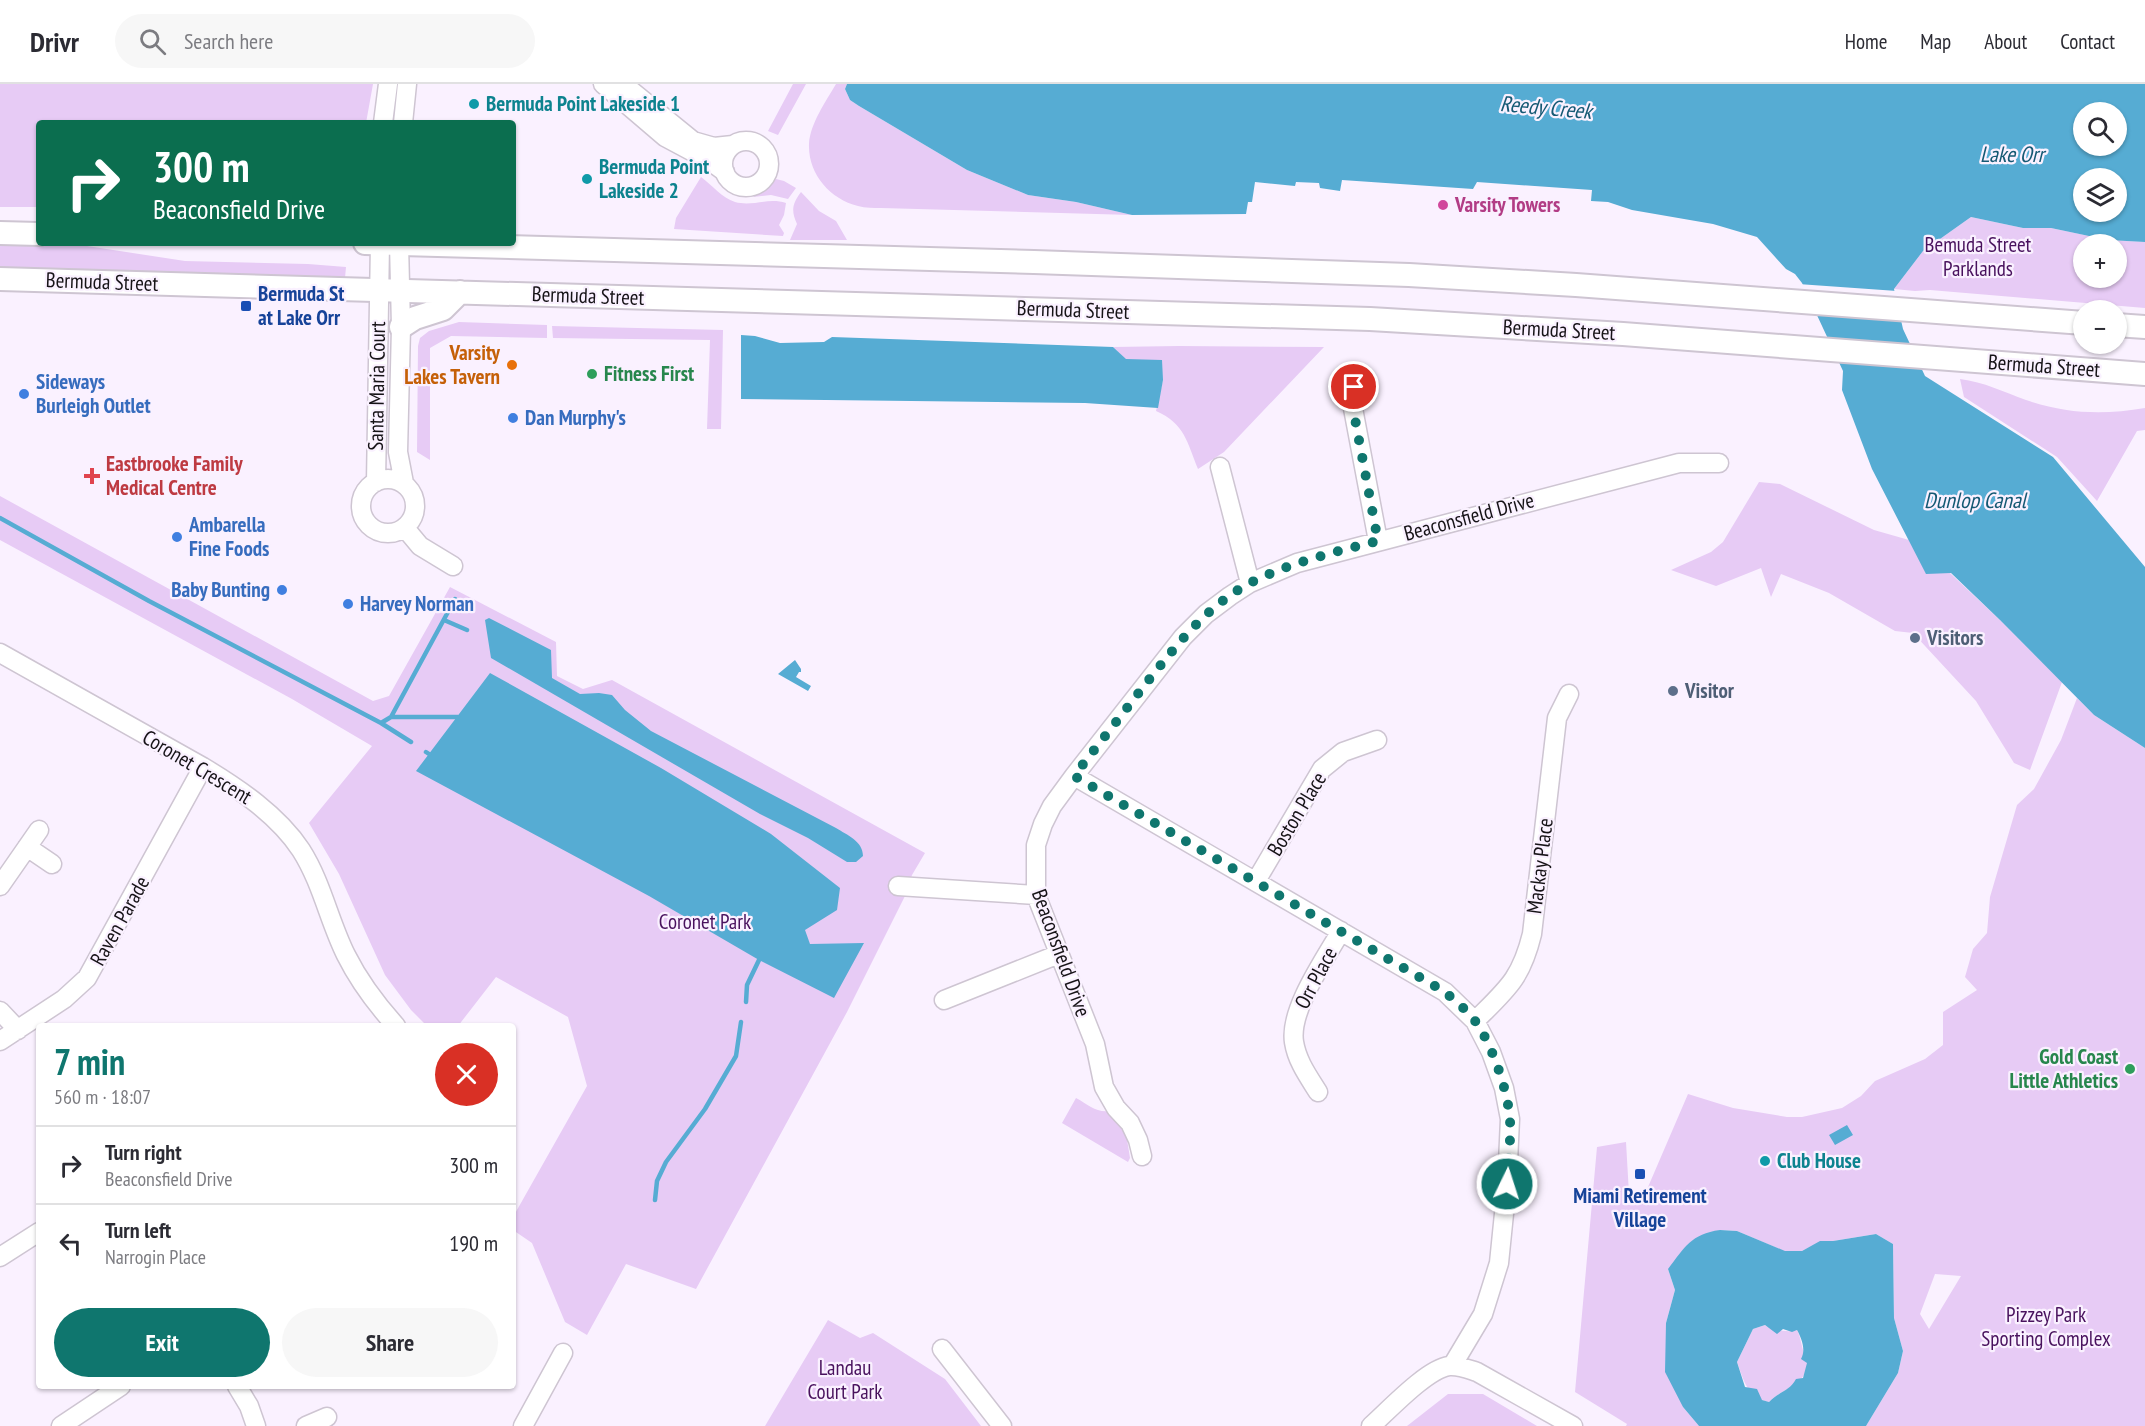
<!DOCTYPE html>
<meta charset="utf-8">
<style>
body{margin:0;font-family:"PT Sans Narrow",sans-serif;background:#f7f7f7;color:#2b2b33;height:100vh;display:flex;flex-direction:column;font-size:22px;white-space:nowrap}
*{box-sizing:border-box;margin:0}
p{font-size:20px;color:#7c7c81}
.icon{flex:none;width:33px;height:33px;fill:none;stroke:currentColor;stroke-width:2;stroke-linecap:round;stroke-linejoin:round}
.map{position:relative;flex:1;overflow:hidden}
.side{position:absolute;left:36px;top:939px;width:480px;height:366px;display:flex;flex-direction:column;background:#fff;border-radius:6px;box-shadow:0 2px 4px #0004}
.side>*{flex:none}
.guide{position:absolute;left:36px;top:36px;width:480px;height:126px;border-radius:6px;box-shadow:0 2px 4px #0004;background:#0b6e4f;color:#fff;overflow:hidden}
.buttons{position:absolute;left:2073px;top:18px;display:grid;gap:12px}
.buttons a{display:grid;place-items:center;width:54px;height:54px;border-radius:50%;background:#fff;box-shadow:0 2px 4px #0004;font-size:30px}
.pin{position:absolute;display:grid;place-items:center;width:51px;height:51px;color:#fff;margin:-26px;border:3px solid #fff;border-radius:50%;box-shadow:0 2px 6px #0007}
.me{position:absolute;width:66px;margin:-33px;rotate:4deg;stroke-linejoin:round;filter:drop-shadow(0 0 4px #0008)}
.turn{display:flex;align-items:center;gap:21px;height:126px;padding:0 18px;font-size:27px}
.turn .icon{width:78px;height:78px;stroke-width:2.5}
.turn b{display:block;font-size:42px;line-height:51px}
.round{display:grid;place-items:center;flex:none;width:63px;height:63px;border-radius:32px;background:#f7f7f7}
.head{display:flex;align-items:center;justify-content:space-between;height:102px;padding:0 18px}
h1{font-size:36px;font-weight:700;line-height:45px;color:#0f766e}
.cta{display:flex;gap:12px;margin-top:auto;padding:12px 18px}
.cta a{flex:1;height:69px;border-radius:36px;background:#0f766e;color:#fff;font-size:24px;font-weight:700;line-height:69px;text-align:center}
.cta a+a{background:#f7f7f7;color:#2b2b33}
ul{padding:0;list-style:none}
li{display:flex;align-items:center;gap:18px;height:78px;padding:0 18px;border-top:2px solid #e1e1e2}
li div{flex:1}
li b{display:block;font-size:22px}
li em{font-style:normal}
header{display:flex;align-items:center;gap:36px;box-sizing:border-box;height:84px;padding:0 30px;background:#fff;border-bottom:2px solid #e1e1e2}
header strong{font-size:28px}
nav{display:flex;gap:33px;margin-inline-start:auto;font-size:21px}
.search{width:420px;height:54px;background:#f7f7f7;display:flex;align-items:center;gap:15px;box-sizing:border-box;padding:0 21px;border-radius:33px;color:#7c7c81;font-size:22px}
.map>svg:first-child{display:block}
.green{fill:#e7cbf5;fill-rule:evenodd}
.water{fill:#56acd3;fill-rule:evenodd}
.pier{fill:#faf1ff}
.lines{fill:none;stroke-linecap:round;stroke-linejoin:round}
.stream{stroke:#56acd3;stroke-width:4.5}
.minor-casing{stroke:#cec5d2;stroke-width:21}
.major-casing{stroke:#cec5d2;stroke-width:26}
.minor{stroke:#fff;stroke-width:18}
.major{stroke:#fff;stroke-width:22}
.route{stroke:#0f766e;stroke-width:10;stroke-dasharray:0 18}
.culture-dot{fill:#0f9aa8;stroke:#faf1ff;stroke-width:2}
.hotel-dot{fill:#d1479c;stroke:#faf1ff;stroke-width:2}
.transit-dot{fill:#1a4fb4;stroke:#faf1ff;stroke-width:2}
.food-dot{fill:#e8710a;stroke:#faf1ff;stroke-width:2}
.leisure-dot{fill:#2e9e5b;stroke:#faf1ff;stroke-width:2}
.shop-dot{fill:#3f7fe0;stroke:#faf1ff;stroke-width:2}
.health-dot{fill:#e0444e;stroke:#faf1ff;stroke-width:2}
.service-dot{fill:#5c6f8a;stroke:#faf1ff;stroke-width:2}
.labels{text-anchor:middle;stroke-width:4.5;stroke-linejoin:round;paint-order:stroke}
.culture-label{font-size:21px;font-weight:bold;fill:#0d838f;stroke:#faf1ff;text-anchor:start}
.hotel-label{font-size:21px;font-weight:bold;fill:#b23c85;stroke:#faf1ff;text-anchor:start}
.park-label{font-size:21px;fill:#49125e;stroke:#faf1ff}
.street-label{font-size:21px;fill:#161317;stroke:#faf1ff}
.transit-label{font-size:21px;font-weight:bold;fill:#164399;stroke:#faf1ff;text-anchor:start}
.food-label{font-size:21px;font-weight:bold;fill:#c56008;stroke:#faf1ff;text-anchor:end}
.leisure-label{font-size:21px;font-weight:bold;fill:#27864d;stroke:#faf1ff;text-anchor:start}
.shop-label{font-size:21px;font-weight:bold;fill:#366cbe;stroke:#faf1ff;text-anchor:start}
.health-label{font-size:21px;font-weight:bold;fill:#be3a42;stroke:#faf1ff;text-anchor:start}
.service-label{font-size:21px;font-weight:bold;fill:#4e5e75;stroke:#faf1ff;text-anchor:start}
.water-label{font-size:22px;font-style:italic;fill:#155974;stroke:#faf1ff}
</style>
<header>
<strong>Drivr</strong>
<div class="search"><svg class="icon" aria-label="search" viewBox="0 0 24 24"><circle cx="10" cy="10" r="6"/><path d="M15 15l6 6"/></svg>Search here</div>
<nav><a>Home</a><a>Map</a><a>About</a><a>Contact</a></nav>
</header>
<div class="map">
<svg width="2145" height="1342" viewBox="0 0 2145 1342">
<rect width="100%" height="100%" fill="#faf1ff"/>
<path class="green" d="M0,0h373l-7,39h-327v84h-39z
M793,0h13l-28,51 -10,-4z
M836,0h11l-2,5 5,11 9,6 108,64 61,25 48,7 56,13 -251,-7c-7,0 -16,0 -23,-2 -28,-7 -50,-32 -49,-62 1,-20 17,-43 27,-60z
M701,93c11,8 21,21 34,25 18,5 33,-5 51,1l-2,12 -5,10 5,8 -1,3 -109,-7 2,-11z
M776,95l8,2 12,7 -8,11 -17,-4 -18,2z
M801,108l18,19 17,10 11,19h-57l7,-16c-6,-13 -5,-20 4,-32z
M1971,133l52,11h28l57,12 37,2v66l-215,-18 -15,1 -21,-2 29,-38zM2084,160h32v34h-32z
M0,159l87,3 98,15 123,3 38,3 -1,11 -345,-10z
M459,238l88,3v13l-96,-2 -21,12v112l-13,-8 1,-106 2,-8 9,-7z
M552,242l171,4 -2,99h-14l3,-89 -157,-2z
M1179,262l145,1 -100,105 -26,17c-11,-27 -13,-45 -42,-58l7,-31 -38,-21 -12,-12z
M1960,295c24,3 44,13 66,21 40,14 78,15 119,8v22l-8,1 -40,70 -40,-44 -93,-60z
M1759,398l21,2 94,46 35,10 17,33h24l50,47 62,62 -32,88 -16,-7 -38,-62 -63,-68 -18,-2 -66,-38 -48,-19 -10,23 -10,-29 -45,18 -45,-16 40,-18 12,-10z
M0,412l373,205 16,-5 61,-109 106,55 1,34 26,13 29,-9 313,173 -13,22 -7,21 -58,116 -151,277 -70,-25 -39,71 -22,-13 -33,-79 -19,-13v-13l74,-131 -19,-69 -72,-40 -38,49h-31l-16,-16 -26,-35 -46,-101 -30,-51 63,-77 -80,-47 -292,-159z
M2077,614l17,17 51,33v678h-279l32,-53 5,-22 -9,-33 -1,-74 -17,-10 -43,7 -13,1 -18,9h-18l-47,-20 -17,-1 -52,39 7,21 -9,33 17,84 16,19h-73l1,-2 -52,-32 22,-245 29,-5 3,52h16l43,-100 45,14 54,9h15l40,-9 19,-12 14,-15 50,-22 18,-14v-33l34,-22 -12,-13 8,-28 14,-16 3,-36 27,-92 17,-16 27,-49zM1935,1190l26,2 -32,53 -9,-15z
M1076,1014c13,7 20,15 34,13l16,22 4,25 -2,4 -66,-39z
M828,1236l32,18 13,-5 72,46 36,47h-216z
M1765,1241c5,5 25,8 32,5 4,8 4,14 7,23 0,3 2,6 3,9 2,22 -26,27 -38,40 -22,-5 -25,-21 -32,-40l16,-33z
M1448,1310h35l54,32h-130z"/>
<path class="water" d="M847,0h1298v158l-37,-2 -57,-12h-28l-52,-11 -48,34 -29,38 9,40 22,47 128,81 92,110v181l-51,-33 -94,-95 -49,-47 -25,1 -54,-105 -30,-79 1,-19 -41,-88 -7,-9 -9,-5 -29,-32 -44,-13 -81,-14 -24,-8 -17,-1 1,-11 -115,-8 -4,7 -131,-9 -2,11 -20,-3 -1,-5 -23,-1 -1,4 -40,-4 -3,20h-4l-2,12 -114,1 -56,-13 -48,-7 -61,-25 -108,-64 -9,-6 -5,-11zM2084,28h32v34h-32zM2084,94h32v34h-32z
M741,251l14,1 25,7 44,-1 8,-5 281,10 13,12 36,1 1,20 -5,28 -73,-5 -344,-4z
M489,534l62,32 1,28 28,16 19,-1 13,2 13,15 26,21 185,97c11,7 27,13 27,28l-7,6h-9l-39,-24 -48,-24 -269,-156 -6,-38z
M795,576l6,9v3h-2l-3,5 15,9 -3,5 -30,-17z
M490,589l171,95 110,66 69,54 -3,22 -32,20 5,14 54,-1 -30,55 -75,-38 -110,-64 -233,-125z
M1847,1041l6,10 -18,10 -6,-10z
M1720,1146l17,1 48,20h17l18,-10h13l43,-7 17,10 1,74 9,33 -5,22 -32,53h-167l-16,-19 -18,-35 1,-49 9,-33 -7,-21c17,-22 23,-35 52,-39zM1765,1241l12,9 6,-5 9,3 5,-2c5,9 9,20 4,29l6,4 -4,15 -7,1c-6,12 -18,13 -27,23l-7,-2 -5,-11 -12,-2 -8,-25 16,-33z"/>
<path class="pier" d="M1798,200l99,7 7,27 -93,-7z"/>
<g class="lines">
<path class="stream" d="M0,434l149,83 232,122 10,-6 64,-118
M444,536l23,10
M391,633h67
M381,639l30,19
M426,668l3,2
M746,918l1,-17 12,-25
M655,1116l2,-19 9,-19 39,-53 31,-53 5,-34"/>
<g class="minor-casing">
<path id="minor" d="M603,0l62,53 45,24 15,11
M623,0l70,57 21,6 19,-2
M383,39l5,-39
M403,39l4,-39
M723 80a23 23 0 1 1 46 0a23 23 0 1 1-46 0Z
M399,159l2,84 -3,125 6,31
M1355,296l-3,23 26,138
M1220,383l30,116
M361 422a27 27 0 1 1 54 0a27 27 0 1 1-54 0Z
M376,398l4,-239
M405,444l15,18 33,20
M0,569l203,114c35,21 75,48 98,83 21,33 28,71 45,105 13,26 31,50 50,71
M1074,692l371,216 30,29 16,31 13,36 6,31 -3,65 -8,79 -16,51 -31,52
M27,763l25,17
M1256,797l66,-112 21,-17 34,-12
M0,802l39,-56
M898,802l138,9
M944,916l115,-46
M0,927l18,19
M1475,937c32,-32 46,-42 57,-87l25,-216 12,-24
M0,957l64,-42 23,-21 116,-211
M1318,1008c-10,-16 -21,-31 -24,-50 -5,-32 31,-83 47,-111
M1142,1072l-4,-16 -8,-17 -14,-15 -12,-21 -9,-43 -59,-149v-50l7,-21 9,-18 22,-30 109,-139 23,-23 24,-18 20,-13 47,-20 382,-100h40
M0,1173l39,-25
M942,1265l60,77
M237,1302l12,20 7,20
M61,1342l60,-40
M306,1342l21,-9
M523,1342l40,-73
M1371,1342c18,-16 56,-57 78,-60 10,-1 19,3 28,6l96,54"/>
</g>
<g class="major-casing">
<path id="major" d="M0,149l39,1
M365,159l669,19 375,13 167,10 508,38
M0,195l1370,40 253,15 522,40
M2116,241l29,2
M401,243l14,-9 28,-9 17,-17"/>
</g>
<use href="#minor" class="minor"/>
<use href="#major" class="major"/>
</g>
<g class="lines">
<path class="route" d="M1354,303l-2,16 26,138c-43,11 -86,21 -126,41 -46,24 -76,64 -108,104 -23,30 -47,60 -70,90l371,216c10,9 22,18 30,29 17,23 33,70 35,99 1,21 -2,43 -3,64"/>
</g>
<g class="culture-dot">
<circle cx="474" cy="20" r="6"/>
<circle cx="587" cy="95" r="6"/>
<circle cx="1765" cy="1077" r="6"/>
</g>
<circle class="hotel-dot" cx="1443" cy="121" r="6"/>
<g class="transit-dot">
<rect x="240" y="216" width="12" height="12" rx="3"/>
<rect x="1634" y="1084" width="12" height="12" rx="3"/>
</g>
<circle class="food-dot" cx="512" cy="281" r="6"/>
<g class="leisure-dot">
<circle cx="592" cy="290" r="6"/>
<circle cx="2130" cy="985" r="6"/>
</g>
<g class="shop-dot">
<circle cx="24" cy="310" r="6"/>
<circle cx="513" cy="334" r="6"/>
<circle cx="177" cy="453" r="6"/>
<circle cx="282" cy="506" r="6"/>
<circle cx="348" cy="520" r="6"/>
</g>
<path class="health-dot" d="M89 383h6v6h6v6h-6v6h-6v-6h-6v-6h6z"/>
<g class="service-dot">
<circle cx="1915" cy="554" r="6"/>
<circle cx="1673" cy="607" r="6"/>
</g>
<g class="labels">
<g class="culture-label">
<text x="486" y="27">Bermuda Point Lakeside 1</text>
<text x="599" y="90">Bermuda Point<tspan x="599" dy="24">Lakeside 2</tspan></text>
<text x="1777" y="1084">Club House</text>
</g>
<g class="hotel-label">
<text x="1455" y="128">Varsity Towers</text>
</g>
<g class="park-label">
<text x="1978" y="168">Bemuda Street<tspan x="1978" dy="24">Parklands</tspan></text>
<text x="705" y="845">Coronet Park</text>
<text x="2046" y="1238">Pizzey Park<tspan x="2046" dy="24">Sporting Complex</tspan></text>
<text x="845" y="1291">Landau<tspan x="845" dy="24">Court Park</tspan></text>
</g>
<g class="street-label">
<text transform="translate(102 198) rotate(2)" y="7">Bermuda Street</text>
<text transform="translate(588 212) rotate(2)" y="7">Bermuda Street</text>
<text transform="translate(1073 226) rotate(2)" y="7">Bermuda Street</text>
<text transform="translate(1559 246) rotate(3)" y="7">Bermuda Street</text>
<text transform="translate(2044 282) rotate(4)" y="7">Bermuda Street</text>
<text transform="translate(377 302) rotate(-89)" y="7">Santa Maria Court</text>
<text transform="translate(1469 433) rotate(-15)" y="7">Beaconsfield Drive</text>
<text transform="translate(197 683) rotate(31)" y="7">Coronet Crescent</text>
<text transform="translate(1297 730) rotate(-59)" y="7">Boston Place</text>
<text transform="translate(1540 782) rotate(-83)" y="7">Mackay Place</text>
<text transform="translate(120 837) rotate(-61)" y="7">Raven Parade</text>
<text transform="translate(1061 869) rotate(70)" y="7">Beaconsfield Drive</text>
<text transform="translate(1316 894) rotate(-62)" y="7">Orr Place</text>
</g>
<g class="transit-label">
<text x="258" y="217">Bermuda St<tspan x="258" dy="24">at Lake Orr</tspan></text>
<text x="1640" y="1119" text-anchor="middle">Miami Retirement<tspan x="1640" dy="24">Village</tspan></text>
</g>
<g class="food-label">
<text x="500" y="276">Varsity<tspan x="500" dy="24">Lakes Tavern</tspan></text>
</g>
<g class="leisure-label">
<text x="604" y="297">Fitness First</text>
<text x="2118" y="980" text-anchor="end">Gold Coast<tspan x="2118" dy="24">Little Athletics</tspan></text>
</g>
<g class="shop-label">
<text x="36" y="305">Sideways<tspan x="36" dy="24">Burleigh Outlet</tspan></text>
<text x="525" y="341">Dan Murphy's</text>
<text x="189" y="448">Ambarella<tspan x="189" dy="24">Fine Foods</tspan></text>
<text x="270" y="513" text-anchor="end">Baby Bunting</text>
<text x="360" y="527">Harvey Norman</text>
</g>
<g class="health-label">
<text x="106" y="387">Eastbrooke Family<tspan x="106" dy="24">Medical Centre</tspan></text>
</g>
<g class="service-label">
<text x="1927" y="561">Visitors</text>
<text x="1685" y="614">Visitor</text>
</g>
<g class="water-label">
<text transform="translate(1546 23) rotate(5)" y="8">Reedy Creek</text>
<text x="2012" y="78">Lake Orr</text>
<text x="1975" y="424">Dunlop Canal</text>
</g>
</g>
</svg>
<div class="buttons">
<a><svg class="icon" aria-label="search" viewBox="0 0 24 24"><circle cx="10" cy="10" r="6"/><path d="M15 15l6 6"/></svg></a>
<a><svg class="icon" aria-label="layers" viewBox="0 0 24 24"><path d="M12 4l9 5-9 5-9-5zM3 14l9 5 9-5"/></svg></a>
<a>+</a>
<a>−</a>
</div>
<div class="pin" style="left:1354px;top:303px;background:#d93025"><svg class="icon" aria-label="arrive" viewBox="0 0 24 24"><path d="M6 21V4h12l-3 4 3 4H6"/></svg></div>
<svg class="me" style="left:1507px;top:1100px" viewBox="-20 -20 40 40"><circle r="17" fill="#0f766e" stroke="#fff" stroke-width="3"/><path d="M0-11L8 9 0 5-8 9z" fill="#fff"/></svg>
<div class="guide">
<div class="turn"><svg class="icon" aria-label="right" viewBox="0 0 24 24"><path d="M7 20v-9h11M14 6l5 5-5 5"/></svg><div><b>300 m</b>Beaconsfield Drive</div></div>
</div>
<section class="side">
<div class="head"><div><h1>7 min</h1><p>560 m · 18:07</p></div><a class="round" style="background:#d93025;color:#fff"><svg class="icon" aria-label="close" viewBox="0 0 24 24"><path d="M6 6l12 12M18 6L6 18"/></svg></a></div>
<ul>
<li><svg class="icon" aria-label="right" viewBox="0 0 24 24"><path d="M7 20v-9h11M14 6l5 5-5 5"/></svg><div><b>Turn right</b><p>Beaconsfield Drive</p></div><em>300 m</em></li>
<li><svg class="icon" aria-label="left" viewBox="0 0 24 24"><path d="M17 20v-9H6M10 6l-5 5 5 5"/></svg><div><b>Turn left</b><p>Narrogin Place</p></div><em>190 m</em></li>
</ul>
<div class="cta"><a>Exit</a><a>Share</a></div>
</section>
</div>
